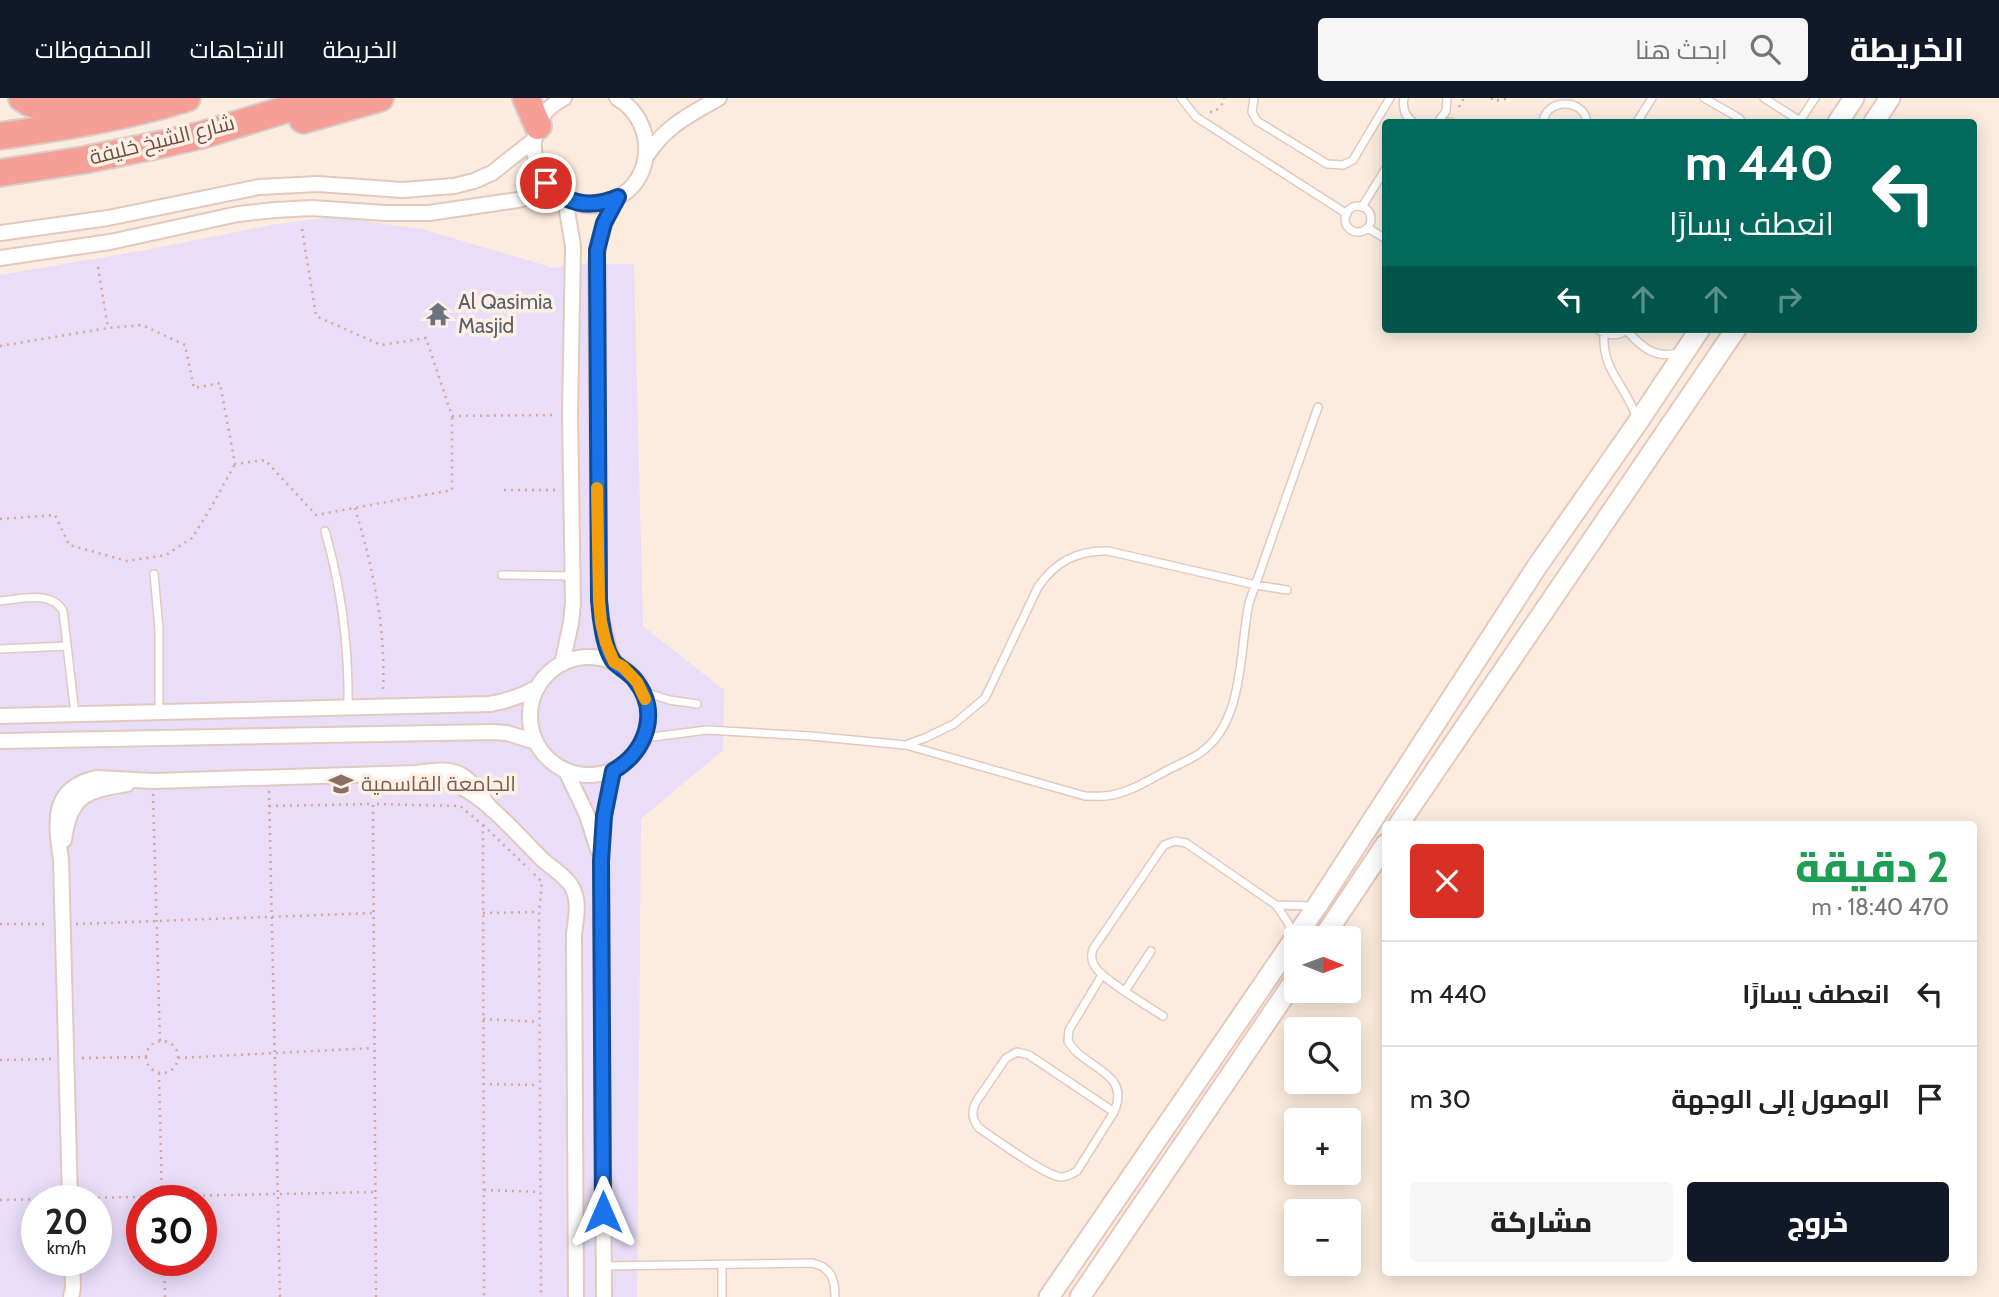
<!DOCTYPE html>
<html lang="ar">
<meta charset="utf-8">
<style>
body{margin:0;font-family:Cabin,Cairo,sans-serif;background:#f6f6f6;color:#222;direction:rtl;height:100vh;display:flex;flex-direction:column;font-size:26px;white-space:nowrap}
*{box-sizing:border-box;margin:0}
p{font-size:23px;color:#767676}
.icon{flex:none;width:38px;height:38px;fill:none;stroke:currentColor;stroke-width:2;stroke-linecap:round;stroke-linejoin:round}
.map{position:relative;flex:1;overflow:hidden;direction:ltr}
.side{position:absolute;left:1382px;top:723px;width:595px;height:455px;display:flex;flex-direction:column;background:#fff;border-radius:7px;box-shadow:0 4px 18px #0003;direction:rtl}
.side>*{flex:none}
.banner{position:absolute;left:1382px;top:21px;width:595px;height:214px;border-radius:7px;box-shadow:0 4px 18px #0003;direction:rtl;background:#00695c;color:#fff;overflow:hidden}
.needle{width:46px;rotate:91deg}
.controls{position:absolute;left:1284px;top:828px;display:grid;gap:14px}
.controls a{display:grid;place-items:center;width:77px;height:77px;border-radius:7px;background:#fff;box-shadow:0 4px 18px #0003;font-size:35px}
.speed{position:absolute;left:21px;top:1087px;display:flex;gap:14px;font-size:35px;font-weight:700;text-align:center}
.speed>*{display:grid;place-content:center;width:91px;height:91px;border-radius:50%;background:#fff;box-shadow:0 4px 18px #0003;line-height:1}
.speed small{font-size:18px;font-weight:400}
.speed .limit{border:10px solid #d22;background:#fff;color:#111}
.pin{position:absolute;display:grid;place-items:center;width:60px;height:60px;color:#fff;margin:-30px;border:4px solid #fff;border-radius:50%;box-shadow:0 2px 7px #0007}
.me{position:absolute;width:77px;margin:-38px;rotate:0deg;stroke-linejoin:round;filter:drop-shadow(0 0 5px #0008)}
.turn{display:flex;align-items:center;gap:24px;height:147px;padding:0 28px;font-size:32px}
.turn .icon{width:91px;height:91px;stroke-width:2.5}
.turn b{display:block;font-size:49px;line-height:60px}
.lanes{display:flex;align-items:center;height:66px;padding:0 28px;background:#0003;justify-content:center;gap:35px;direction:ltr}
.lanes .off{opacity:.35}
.round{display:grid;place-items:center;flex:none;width:74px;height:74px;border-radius:7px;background:#f6f6f6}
.summary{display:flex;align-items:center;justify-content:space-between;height:119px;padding:0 28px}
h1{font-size:42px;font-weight:800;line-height:52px;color:#1e9e55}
.action{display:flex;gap:14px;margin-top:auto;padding:14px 28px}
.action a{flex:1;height:80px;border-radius:7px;background:#111827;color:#fff;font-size:28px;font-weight:800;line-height:80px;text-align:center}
.action a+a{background:#f6f6f6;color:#222}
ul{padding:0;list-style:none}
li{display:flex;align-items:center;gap:21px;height:105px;padding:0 28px;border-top:2px solid #e0e0e0}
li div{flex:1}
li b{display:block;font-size:26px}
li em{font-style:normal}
header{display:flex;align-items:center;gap:42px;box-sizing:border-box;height:98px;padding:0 35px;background:#111827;color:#fff}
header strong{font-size:33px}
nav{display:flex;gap:38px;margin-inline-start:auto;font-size:24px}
.search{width:490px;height:63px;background:#f6f6f6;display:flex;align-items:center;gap:18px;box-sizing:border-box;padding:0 24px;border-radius:7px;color:#767676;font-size:26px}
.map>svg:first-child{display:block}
.education{fill:#e9ddf8;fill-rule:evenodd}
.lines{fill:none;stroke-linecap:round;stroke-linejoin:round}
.lane-casing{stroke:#e1c9bf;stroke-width:10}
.street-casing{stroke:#e1c9bf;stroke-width:18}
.secondary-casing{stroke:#e6c8bc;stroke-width:23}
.highway-casing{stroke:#d7cecc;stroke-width:30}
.path{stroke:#d5a89b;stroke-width:2.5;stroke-dasharray:2 5;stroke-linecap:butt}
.lane{stroke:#fff;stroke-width:7}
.street{stroke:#fff;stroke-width:14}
.secondary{stroke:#fff;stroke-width:19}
.highway{stroke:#f69f96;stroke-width:26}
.route-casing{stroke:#114b97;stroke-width:18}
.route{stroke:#1a73e8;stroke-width:12}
.slow{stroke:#f59e0b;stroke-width:12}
.labels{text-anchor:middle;stroke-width:7;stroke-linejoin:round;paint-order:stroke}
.street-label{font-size:21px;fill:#714f48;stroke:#fff0e5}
.worship-label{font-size:21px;fill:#5b616d;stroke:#fff0e5;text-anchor:start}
.education-label{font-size:21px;fill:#785e54;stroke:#fff0e5;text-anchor:start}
</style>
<header>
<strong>الخريطة</strong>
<div class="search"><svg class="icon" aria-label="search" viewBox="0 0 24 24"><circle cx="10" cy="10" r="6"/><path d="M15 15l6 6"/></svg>ابحث هنا</div>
<nav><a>الخريطة</a><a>الاتجاهات</a><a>المحفوظات</a></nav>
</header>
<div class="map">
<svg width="1999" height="1199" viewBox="0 0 1999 1199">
<rect width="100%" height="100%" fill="#fcecdf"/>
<path class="education" d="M333,119l89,12 132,39 19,-4h61l9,362 81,64 -1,60 -82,69 -4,478h-637v-1022l146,-25 130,-26zM37,1102h59v60h-59zM142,1102h59v60h-59z"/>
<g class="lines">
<g class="lane-casing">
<path id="lane" d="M1181,0l15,19 151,97
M1254,0l-2,14 5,9 70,43 16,1 10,-5 37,-62
M1404,0c-2,10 1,18 9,24
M1704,0l35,20 3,4
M1764,0l36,23
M1438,24l8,-11 1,-13
M1450,24h1
M1543,24c3,-24 41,-24 44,0
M1637,24l15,-24
M1799,24l16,-24
M1345 121a13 13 0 1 1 26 0a13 13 0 1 1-26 0Z
M1362,109l24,-39
M1368,130l18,11
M1597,231c10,7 21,8 31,0
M1626,232c16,17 28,29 52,23
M1604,235c-2,40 22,51 33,86
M325,433c17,59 24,116 23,177
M154,476l5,55v83
M502,477l71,1
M0,503c20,-2 52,-11 63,10l12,103
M0,551l67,-3
M642,593l27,9 28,4
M644,640l63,-8 104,6 94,9 20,-7 29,-14 31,-26 53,-111c17,-25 39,-37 70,-36l148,34 31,5
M906,647l179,51c9,0 19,1 27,-1 20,-4 37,-15 54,-24 11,-6 24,-11 34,-18 45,-31 39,-103 49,-150l69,-196
M1276,807l38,1
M1102,877l-33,55 -1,11c15,28 64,30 46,71
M1125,893l26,-40
M1163,918c-15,-10 -62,-37 -69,-51 -3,-5 -3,-10 -1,-16l71,-104 11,-4 11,2 90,62 11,16 7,15
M1017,954l12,3 85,57 -37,59c-5,3 -10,6 -16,6 -16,-1 -65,-38 -82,-49 -7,-9 -8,-16 -3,-26l30,-44z
M722,1167v32
M604,1168l208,-3c19,4 23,16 23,34"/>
</g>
<g class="street-casing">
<path id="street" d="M564,0c-70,36 -5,144 61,95 13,-10 21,-26 21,-42 1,-22 -10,-42 -29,-53
M647,57c19,-29 42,-40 72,-57
M0,135l108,-15 151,-31 59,-3 85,6 51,-4 20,-5 18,-8 43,-34
M0,160l110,-16 128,-28 37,-4 37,-2 73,5h44l89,-13 36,-9
M530 618a59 59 0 1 1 118 0a59 59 0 1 1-118 0Z
M614,564c-8,-20 -13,-39 -15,-62l-3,-335c2,-26 8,-46 22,-68
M562,566l9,-41 2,-20 -3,-189 3,-168 -8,-47
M0,618l490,-12c18,-3 32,-8 48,-17
M0,643l492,-9 15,1 29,9
M566,673l21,44 11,35
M434,679c43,7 80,55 110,84 9,8 22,15 28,26 8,15 4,31 2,47l2,363
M64,742c6,-45 22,-49 63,-56
M70,1102l-9,-341c-6,-37 -10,-71 35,-81l57,3 263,-8c46,-7 49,0 75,36
M71,1199l2,-9 -1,-28
M604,1199l-3,-436 3,-45 9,-45"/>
</g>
<g class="secondary-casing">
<path id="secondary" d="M1838,24l16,-24
M1874,24l16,-24
M1399,726l337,-495
M1323,840l63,-94
M1049,1199l268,-391 219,-338 102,-146 62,-93
M1080,1199l217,-320"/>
</g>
<g class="highway-casing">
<path id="highway" d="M22,0c26,20 51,3 80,1 14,-1 29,1 43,6
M526,0l12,28
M303,22l77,-22
M0,38c63,-9 126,-19 187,-38
M0,75l84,-13 79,-16 39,-9 121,-37"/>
</g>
<path class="path" d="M1491,0l4,3 14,-3
M1459,9l5,-9
M1210,14l6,-1 6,-7 2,-6
M302,131l14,87 65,29 45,-7 26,78 104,-1
M98,169l10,61
M0,248l108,-18 34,-3 43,20 9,43 26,-5 15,81 30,-4 51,55 136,-25v-74
M504,392h53
M355,410c18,61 31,119 28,183
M0,421l55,-4 14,30 58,16 39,-6 26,-17 17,-27 26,-47
M269,693l11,506
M153,696l7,247
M269,708l104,-2
M483,727l46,44
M534,776l8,8 -3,30 2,385
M483,815l56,-1
M0,826h48
M76,826l297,-11
M483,921l56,3
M146 959a16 16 0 1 1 32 0a16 16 0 1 1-32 0Z
M82,960l63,-1
M178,960l196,-10
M0,962l51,-1
M159,975l3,127
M483,986l56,1
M484,1092l56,2
M84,1100l291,-6
M0,1102l57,-1
M164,1162l1,37
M376,1199l-3,-493 87,2 23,19 1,472"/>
<use href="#lane" class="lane"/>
<use href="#street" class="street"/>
<use href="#secondary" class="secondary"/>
<use href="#highway" class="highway"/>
</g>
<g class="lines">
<g class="route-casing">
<path id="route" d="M546,85c21,22 45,26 72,14l-14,26 -7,27 2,350c1,15 5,52 16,63 6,6 14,9 20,17 26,32 11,72 -22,91l-9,45 -3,45 2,351"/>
</g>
<use href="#route" class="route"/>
<path class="slow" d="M597,390l2,112 2,22 5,21 8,19 9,5 14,15 8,17"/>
</g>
<defs>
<g id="temple-bare" transform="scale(1.89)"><path d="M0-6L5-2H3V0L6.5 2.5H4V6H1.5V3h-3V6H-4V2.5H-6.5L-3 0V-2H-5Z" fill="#6b7280" stroke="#fff0e5" stroke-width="2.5" paint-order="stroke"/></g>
<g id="university-bare" transform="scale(1.89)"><path d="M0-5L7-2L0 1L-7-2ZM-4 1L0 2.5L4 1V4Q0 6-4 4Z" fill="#8d6e63" stroke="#fff0e5" stroke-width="2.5" paint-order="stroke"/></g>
</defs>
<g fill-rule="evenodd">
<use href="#temple-bare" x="438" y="216"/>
<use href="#university-bare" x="341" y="686"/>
</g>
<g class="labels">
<g class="street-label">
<text transform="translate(162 42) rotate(-14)" y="7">شارع الشيخ خليفة</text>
</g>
<g class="worship-label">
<text x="458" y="211">Al Qasimia<tspan x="458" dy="24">Masjid</tspan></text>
</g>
<g class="education-label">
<text x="361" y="693">الجامعة القاسمية</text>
</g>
</g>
</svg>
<div class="controls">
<a><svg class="needle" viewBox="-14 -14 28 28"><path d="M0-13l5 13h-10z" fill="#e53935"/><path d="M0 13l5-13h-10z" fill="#767676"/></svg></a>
<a><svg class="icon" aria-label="search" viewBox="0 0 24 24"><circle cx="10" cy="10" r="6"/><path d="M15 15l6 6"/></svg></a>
<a>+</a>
<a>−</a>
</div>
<div class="speed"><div>20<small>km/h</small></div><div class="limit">30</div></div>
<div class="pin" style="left:546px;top:85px;background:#d93025"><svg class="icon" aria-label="arrive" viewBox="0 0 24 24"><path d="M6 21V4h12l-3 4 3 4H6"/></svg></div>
<svg class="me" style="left:603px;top:1114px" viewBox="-20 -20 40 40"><path d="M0-17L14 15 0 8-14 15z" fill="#1a73e8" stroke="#fff" stroke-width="4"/></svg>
<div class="banner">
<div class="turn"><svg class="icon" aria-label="left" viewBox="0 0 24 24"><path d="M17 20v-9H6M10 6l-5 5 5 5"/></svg><div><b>440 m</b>انعطف يسارًا</div></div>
<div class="lanes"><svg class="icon" aria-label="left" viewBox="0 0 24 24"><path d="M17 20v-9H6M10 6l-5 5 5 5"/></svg><svg class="icon off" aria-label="ahead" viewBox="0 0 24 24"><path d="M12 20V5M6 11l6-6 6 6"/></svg><svg class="icon off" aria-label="ahead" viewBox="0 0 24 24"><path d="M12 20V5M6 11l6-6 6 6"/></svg><svg class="icon off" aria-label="right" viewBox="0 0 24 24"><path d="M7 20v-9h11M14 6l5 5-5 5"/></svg></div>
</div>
<section class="side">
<div class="summary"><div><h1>2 دقيقة</h1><p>470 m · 18:40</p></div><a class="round" style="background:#d93025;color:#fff"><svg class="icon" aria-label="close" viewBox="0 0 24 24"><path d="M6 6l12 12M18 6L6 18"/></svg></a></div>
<ul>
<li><svg class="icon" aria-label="left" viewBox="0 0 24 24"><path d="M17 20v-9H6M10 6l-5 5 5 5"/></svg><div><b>انعطف يسارًا</b></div><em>440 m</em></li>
<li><svg class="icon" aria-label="arrive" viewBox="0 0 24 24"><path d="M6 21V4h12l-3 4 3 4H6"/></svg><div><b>الوصول إلى الوجهة</b></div><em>30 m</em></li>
</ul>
<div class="action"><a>خروج</a><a>مشاركة</a></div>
</section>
</div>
